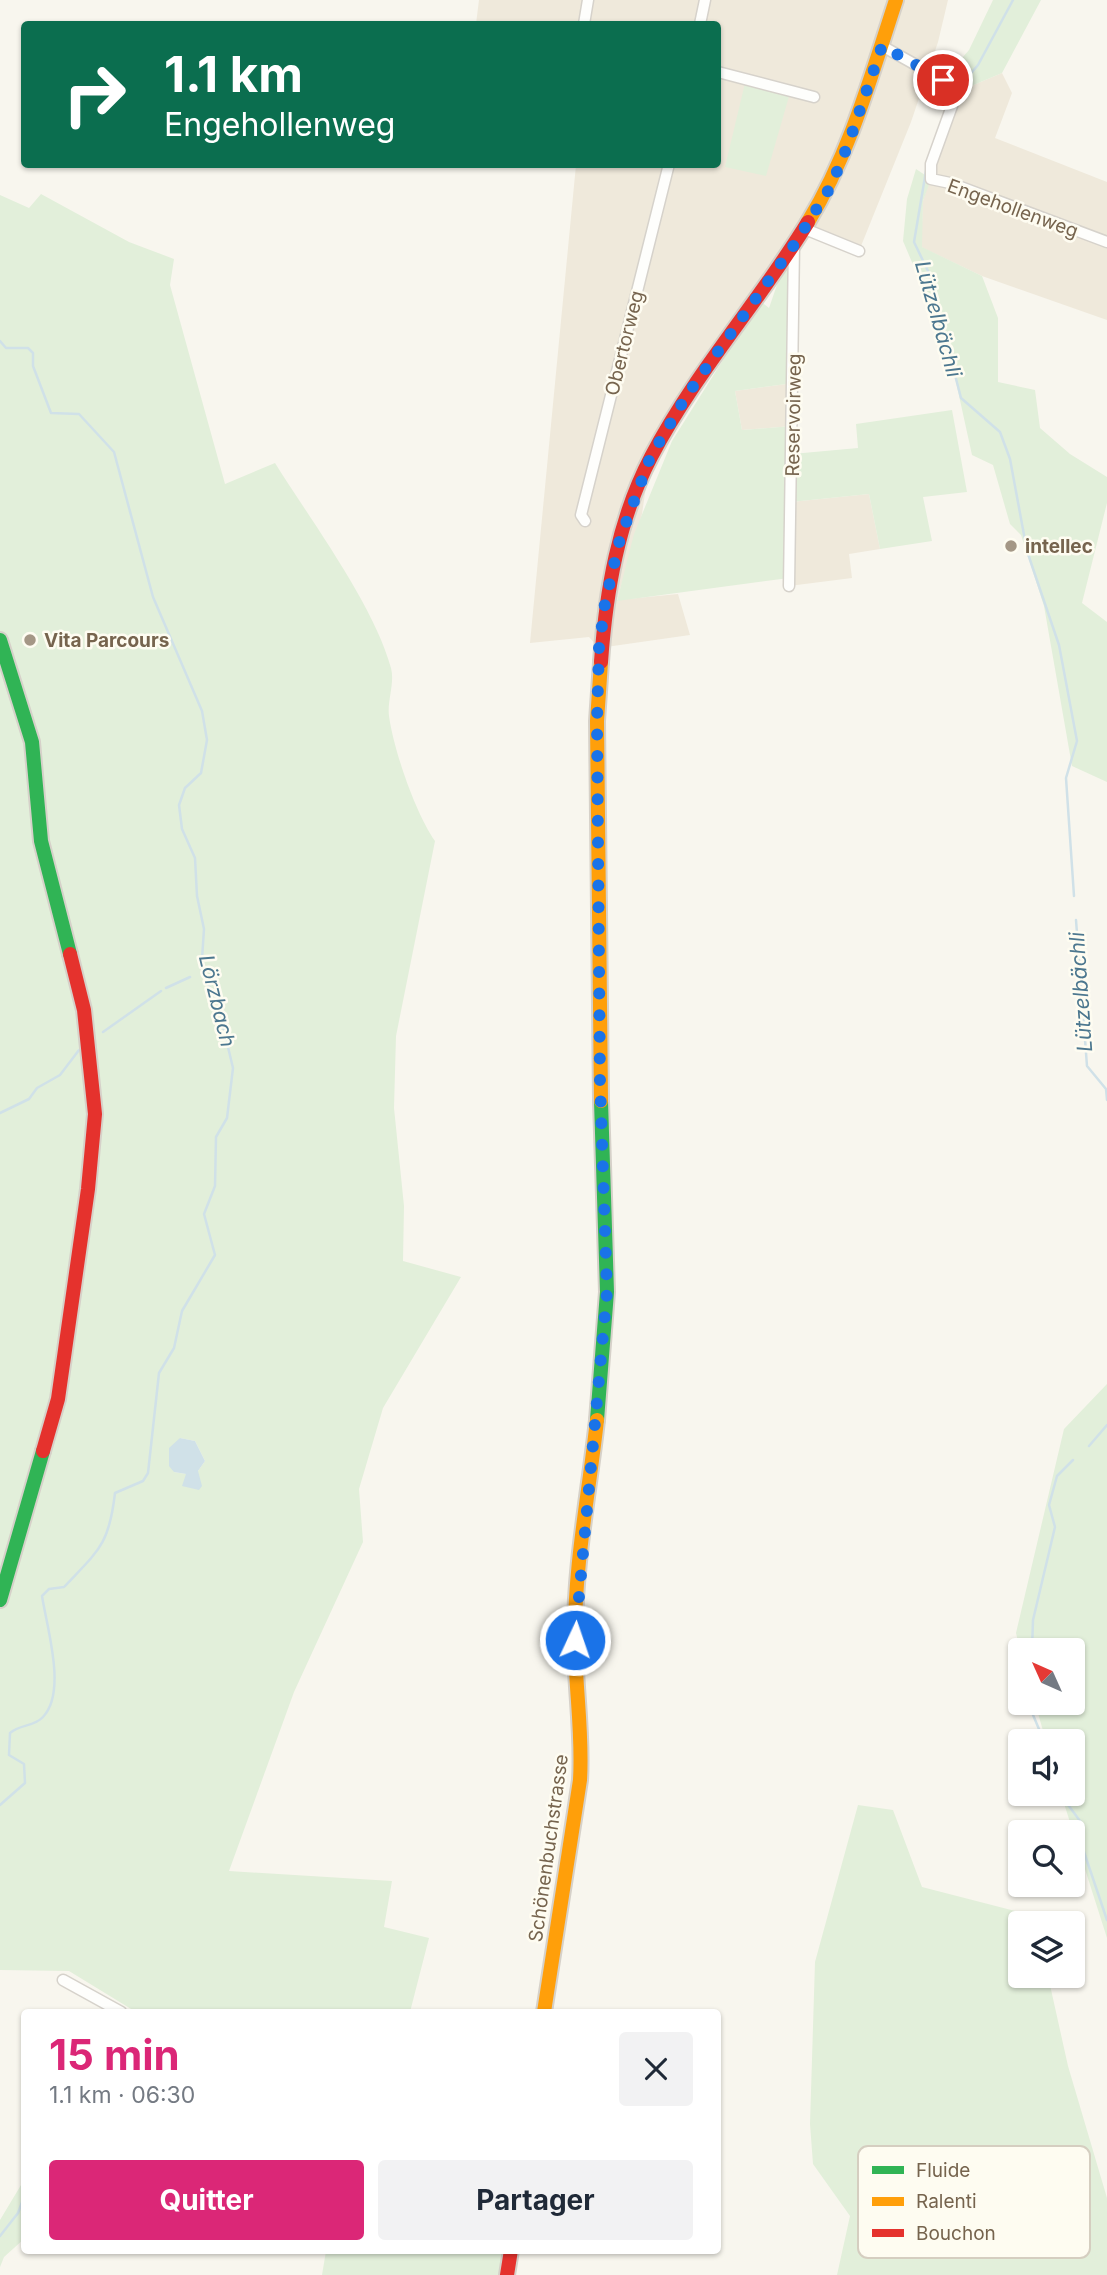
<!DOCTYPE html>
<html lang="fr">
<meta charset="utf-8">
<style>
body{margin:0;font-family:Inter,sans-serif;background:#f2f2f3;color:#1f2937;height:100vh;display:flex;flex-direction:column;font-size:26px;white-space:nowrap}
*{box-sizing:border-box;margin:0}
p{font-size:23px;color:#747a83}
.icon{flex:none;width:38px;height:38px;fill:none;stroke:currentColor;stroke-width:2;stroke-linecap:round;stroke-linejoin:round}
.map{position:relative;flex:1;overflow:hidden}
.details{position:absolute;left:21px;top:2009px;width:700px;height:245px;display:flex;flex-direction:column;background:#fff;border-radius:7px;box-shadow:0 2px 5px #0004}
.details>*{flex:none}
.top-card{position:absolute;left:21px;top:21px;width:700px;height:147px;border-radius:7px;box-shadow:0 2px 5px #0004;background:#0b6e4f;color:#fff;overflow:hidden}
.needle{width:46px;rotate:315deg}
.buttons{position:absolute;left:1008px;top:1638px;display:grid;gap:14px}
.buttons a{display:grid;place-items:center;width:77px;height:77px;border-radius:7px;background:#fff;box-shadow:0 2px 5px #0004;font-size:35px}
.pin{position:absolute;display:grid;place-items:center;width:60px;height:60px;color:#fff;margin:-30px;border:4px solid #fff;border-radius:50%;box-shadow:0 2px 7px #0007}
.me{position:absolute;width:77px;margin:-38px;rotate:3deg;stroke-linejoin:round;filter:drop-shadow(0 0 5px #0008)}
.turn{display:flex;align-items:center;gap:24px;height:147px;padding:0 28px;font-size:32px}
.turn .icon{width:91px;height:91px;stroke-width:2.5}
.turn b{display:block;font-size:49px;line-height:60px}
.round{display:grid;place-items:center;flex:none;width:74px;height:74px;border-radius:7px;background:#f2f2f3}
.overview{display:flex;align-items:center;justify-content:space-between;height:119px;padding:0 28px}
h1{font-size:42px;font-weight:700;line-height:52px;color:#db2777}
.cta{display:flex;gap:14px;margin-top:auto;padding:14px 28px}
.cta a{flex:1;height:80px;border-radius:7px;background:#db2777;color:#fff;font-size:28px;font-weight:700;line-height:80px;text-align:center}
.cta a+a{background:#f2f2f3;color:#1f2937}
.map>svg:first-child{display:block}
.residential{fill:#efe9db}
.green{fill:#e2efda;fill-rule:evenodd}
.water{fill:#d0e1e8}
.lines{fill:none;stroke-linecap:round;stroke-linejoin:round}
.stream{stroke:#d0e1e8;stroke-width:2.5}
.street-casing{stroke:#d6d2cb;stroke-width:13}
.fast-casing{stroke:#d6d1c9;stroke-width:18}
.slow-casing{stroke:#d6d1c9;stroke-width:18}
.jam-casing{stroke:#d6d1c9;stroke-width:18}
.street{stroke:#fefefc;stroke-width:10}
.fast{stroke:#30b455;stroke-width:14}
.slow{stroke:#ff9f0a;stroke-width:14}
.jam{stroke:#e5322d;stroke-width:14}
.route{stroke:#1a73e8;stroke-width:12;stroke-dasharray:0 21.6}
.poi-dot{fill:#a49786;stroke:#fefcf1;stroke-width:2.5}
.labels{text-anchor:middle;stroke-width:5;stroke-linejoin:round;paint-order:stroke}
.street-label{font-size:19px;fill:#76644e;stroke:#fefcf1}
.poi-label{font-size:19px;font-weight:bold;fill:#76644e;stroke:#fefcf1;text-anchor:start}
.water-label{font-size:21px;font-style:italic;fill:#4c778f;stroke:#fefcf1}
.key{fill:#fefcf1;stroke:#d5cec0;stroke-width:2}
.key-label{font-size:19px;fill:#76644e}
</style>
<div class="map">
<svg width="1107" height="2275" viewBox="0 0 1107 2275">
<rect width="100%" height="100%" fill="#f8f6ee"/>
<path class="residential" d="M479,0h469l-10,42 -27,80 -52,129 -54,-22 -155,230 -8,55 -25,86 61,-6 12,41 -91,13 -10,-11 -59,6 46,-478 142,-1v-140h-242z
M1002,73l10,20 -17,45 112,44v138l-125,-44 -61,-29 2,-46 34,-109z
M794,383l-2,43 -50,4 -7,-39z
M869,494l11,55 -31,5 3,24 -63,8 2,-84z"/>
<path class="green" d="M993,0h48l-39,73 -45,19 -14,-12 26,-30z
M745,83l45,10 -24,83 -41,-9z
M916,169l15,10 -8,22 -1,46 60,29 16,42v64l37,8 5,38 30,26 37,23v26l-25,100 25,19v160l-35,-16 -28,-160 -23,-71 -11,-11 -17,-59 -21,-10 -23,-105 -46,-109 4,-42z
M41,194l88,48 45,17 -4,26 55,199 50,-21c35,56 99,142 116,205 4,15 -4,33 -2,48 5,35 26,96 46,125l-39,195 -2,72 10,98 -1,55 58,16 -78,131 -24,81 4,53 -69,150 -65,179 163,10 -8,46 45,11 -19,74h-274l-67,-41 -69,-1v-1775l29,13zM180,1438l15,3 10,20 -7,10 -11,6 -1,-3 -12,-2z
M790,261l4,122 -59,8 7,39 50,-4v28l66,-6 -2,-24 96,-14 15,82 -44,5 9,44 -52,8 -11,-55 -78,8 -2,76 -172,23 17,-67 38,-93 88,-140 9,7 10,-29z
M1107,1384v554l-46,-144h12v-53h-27l-11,-38h38v-53h-53l-4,-17 48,-204z
M858,1805l35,5 29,77 113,29 2,7h-17v53h28l20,90 39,132v77h-270l13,-59 -37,-52 -3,-40 5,-162z
M24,2180v59l-20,18 -4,10v-47z
M326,2251h181l-4,24h-181z"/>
<path class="water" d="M180,1438l15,3 10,20 -7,10 4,15 -3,4 -17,-4 4,-12 -12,-2 -5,-6v-18z"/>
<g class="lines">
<path class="stream" d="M961,85l17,-20 35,-65
M927,165l-13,77 14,29 33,127 39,34 10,27 17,92 32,94 18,96 -11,37 8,118
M0,341l6,7h22l5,5v13l18,47 28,1 35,38 39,145 49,114 5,29 -6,33 -16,15 -6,17 3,24 13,29 2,38 7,33 -2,30 7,28 12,13 1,22 11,46 -6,50 -11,19 -1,49 -11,28 11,41 -33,56 -8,37 -15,25 -11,100 -5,8 -28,12c-6,52 -16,57 -51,94l-15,2 -7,7c5,32 25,96 1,121 -9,10 -23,7 -33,16l-1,22 15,9 1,19 -25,22
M1076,920l11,146 19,23 1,11
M166,988l24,-11
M103,1032l58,-41
M0,1113l29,-14 8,-11 23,-13 19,-25
M1089,1446l18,-21
M1032,1650l1,-30 22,-93 -6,-22 8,-29 16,-16
M1028,1703l16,38
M1060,1794l23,31v24l24,71
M0,2236l18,-23 6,-16"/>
<g class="street-casing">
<path id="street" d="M584,24l4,-24
M700,24l5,-24
M882,46l61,34 14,12 -26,72v15l19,4 157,59
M718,72l96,25
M805,229l54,22
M585,521l-4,-6 88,-351
M789,586l5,-341
M63,1980l58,32"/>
</g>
<g class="fast-casing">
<path id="fast" d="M0,640l32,102 9,99 29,113
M597,1420l10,-128 -6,-191
M0,1600l43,-149"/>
</g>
<g class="slow-casing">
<path id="slow" d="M808,222c42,-69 63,-146 88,-222
M601,1101l-4,-380 4,-59
M544,2012l36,-232c3,-47 -5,-93 -5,-140 -1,-73 14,-147 22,-220"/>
</g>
<g class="jam-casing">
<path id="jam" d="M601,662c5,-70 17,-142 50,-205 44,-84 108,-155 157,-235
M43,1451l15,-52 30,-210 7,-75 -11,-104 -14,-56
M507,2275l4,-25"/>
</g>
<use href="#street" class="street"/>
<use href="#fast" class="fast"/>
<use href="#slow" class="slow"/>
<use href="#jam" class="jam"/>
</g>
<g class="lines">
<path class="route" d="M575,1640l32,-348 -7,-211 -3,-359 2,-74 6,-45 15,-64 30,-81 37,-63 107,-150 37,-59 18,-44 33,-96 61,34"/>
</g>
<g class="poi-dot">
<circle cx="1011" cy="546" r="7"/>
<circle cx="30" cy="640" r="7"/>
</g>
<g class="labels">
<g class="street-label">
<text transform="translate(1013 208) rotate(20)" y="7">Engehollenweg</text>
<text transform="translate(624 343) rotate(-76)" y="7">Obertorweg</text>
<text transform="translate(793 415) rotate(-89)" y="7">Reservoirweg</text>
<text transform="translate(548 1848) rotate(-82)" y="7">Schönenbuchstrasse</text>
</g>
<g class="poi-label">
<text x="1025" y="553">intellec</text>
<text x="44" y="647">Vita Parcours</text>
</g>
<g class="water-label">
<text transform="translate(938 319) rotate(74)" y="7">Lützelbächli</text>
<text transform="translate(1081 992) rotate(-94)" y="7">Lützelbächli</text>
<text transform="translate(217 1001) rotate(76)" y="7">Lörzbach</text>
</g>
</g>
<rect x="858" y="2146" width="232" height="112" rx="10" class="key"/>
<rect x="872" y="2166" width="32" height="8" fill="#30b455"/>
<rect x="872" y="2197" width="32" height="9" fill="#ff9f0a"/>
<rect x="872" y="2229" width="32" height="8" fill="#e5322d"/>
<g class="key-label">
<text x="916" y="2177">Fluide</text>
<text x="916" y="2208">Ralenti</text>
<text x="916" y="2240">Bouchon</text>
</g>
</svg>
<div class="buttons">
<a><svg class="needle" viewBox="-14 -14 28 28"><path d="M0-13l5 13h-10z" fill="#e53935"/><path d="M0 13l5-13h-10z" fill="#747a83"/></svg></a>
<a><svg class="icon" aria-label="sound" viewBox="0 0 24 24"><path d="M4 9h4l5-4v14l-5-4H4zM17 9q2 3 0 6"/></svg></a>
<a><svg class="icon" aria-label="search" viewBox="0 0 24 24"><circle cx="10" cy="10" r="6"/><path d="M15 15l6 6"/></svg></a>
<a><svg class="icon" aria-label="layers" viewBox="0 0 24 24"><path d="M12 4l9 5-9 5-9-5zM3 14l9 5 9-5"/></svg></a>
</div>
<div class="pin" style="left:943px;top:80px;background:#d93025"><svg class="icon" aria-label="arrive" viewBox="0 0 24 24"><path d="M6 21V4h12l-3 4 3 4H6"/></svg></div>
<svg class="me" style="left:575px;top:1640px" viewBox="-20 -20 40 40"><circle r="17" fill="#1a73e8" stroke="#fff" stroke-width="3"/><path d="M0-11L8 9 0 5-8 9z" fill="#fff"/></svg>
<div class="top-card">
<div class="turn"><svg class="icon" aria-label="right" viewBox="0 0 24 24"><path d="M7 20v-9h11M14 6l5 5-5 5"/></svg><div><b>1.1 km</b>Engehollenweg</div></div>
</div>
<section class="details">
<div class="overview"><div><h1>15 min</h1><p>1.1 km · 06:30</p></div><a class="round"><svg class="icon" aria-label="close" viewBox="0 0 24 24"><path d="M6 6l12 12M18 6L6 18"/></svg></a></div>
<div class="cta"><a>Quitter</a><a>Partager</a></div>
</section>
</div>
